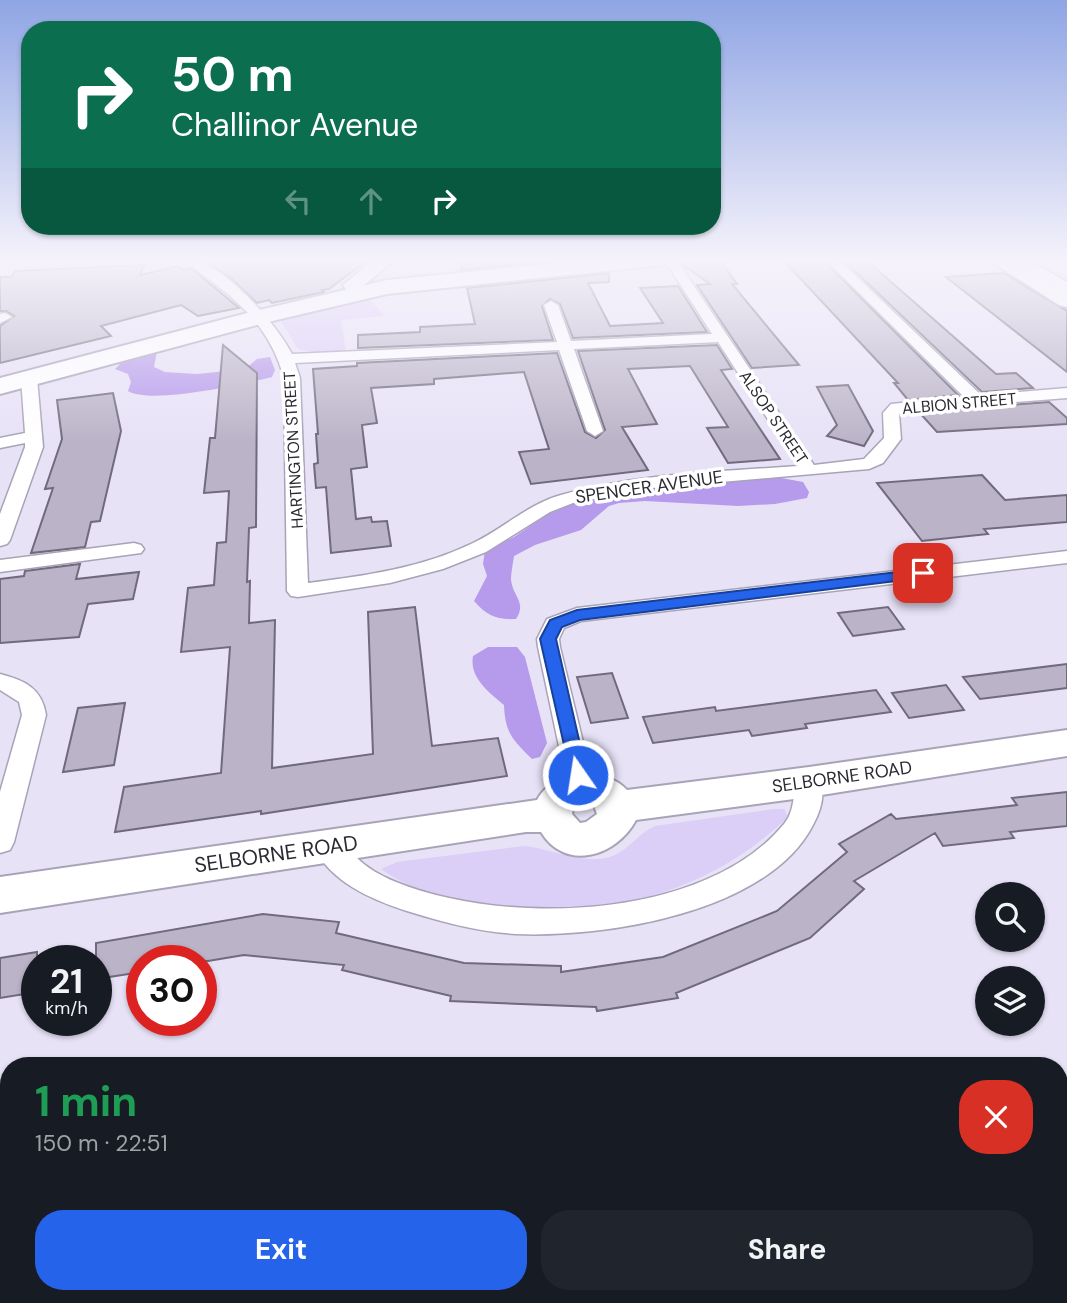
<!DOCTYPE html>
<meta charset="utf-8">
<style>
body{margin:0;font-family:"DM Sans",sans-serif;background:#20242c;color:#f1f3f6;height:100vh;display:flex;flex-direction:column;font-size:26px;white-space:nowrap}
*{box-sizing:border-box;margin:0}
p{font-size:23px;color:#9ea1a6}
.icon{flex:none;width:38px;height:38px;fill:none;stroke:currentColor;stroke-width:2;stroke-linecap:round;stroke-linejoin:round}
.map{position:relative;flex:1;overflow:hidden}
.side{position:absolute;left:0px;top:1057px;width:1068px;height:247px;display:flex;flex-direction:column;background:#171b24;border-radius:28px 28px 0 0;box-shadow:0 2px 5px #0004}
.side>*{flex:none}
.hud{position:absolute;left:21px;top:21px;width:700px;height:214px;border-radius:28px;box-shadow:0 2px 5px #0004;background:#0b6e4f;color:#fff;overflow:hidden}
.fabs{position:absolute;left:975px;top:882px;display:grid;gap:14px}
.fabs a{display:grid;place-items:center;width:70px;height:70px;border-radius:50%;background:#171b24;box-shadow:0 2px 5px #0004;font-size:35px}
.speed{position:absolute;left:21px;top:945px;display:flex;gap:14px;font-size:35px;font-weight:700;text-align:center}
.speed>*{display:grid;place-content:center;width:91px;height:91px;border-radius:50%;background:#171b24;box-shadow:0 2px 5px #0004;line-height:1}
.speed small{font-size:18px;font-weight:400}
.speed .limit{border:10px solid #d22;background:#fff;color:#111}
.pin{position:absolute;display:grid;place-items:center;width:60px;height:60px;color:#fff;margin:-30px;border-radius:14px;box-shadow:0 4px 10px #0006}
.me{position:absolute;width:77px;margin:-38px;rotate:347deg;stroke-linejoin:round;filter:drop-shadow(0 0 5px #0008)}
.turn{display:flex;align-items:center;gap:24px;height:147px;padding:0 35px;font-size:32px}
.turn .icon{width:91px;height:91px;stroke-width:2.5}
.turn b{display:block;font-size:49px;line-height:60px}
.lanes{display:flex;align-items:center;height:66px;padding:0 35px;background:#0003;justify-content:center;gap:35px;direction:ltr}
.lanes .off{opacity:.35}
.round{display:grid;place-items:center;flex:none;width:74px;height:74px;border-radius:28px;background:#20242c}
.summary{display:flex;align-items:center;justify-content:space-between;height:119px;padding:0 35px}
h1{font-size:42px;font-weight:700;line-height:52px;color:#1e9e55}
.action{display:flex;gap:14px;margin-top:auto;padding:14px 35px}
.action a{flex:1;height:80px;border-radius:28px;background:#2563eb;color:#fff;font-size:28px;font-weight:700;line-height:80px;text-align:center}
.action a+a{background:#20242c;color:#f1f3f6}
.map>svg:first-child{display:block}
.green{fill:#dbcef7}
.forest{fill:#b69aeb}
.building{fill:#bbb4c8;stroke:#706a7c;stroke-width:2}
.lines{fill:none;stroke-linecap:round;stroke-linejoin:round}
.street-casing{stroke:#a9a3b7;stroke-width:3}
.secondary-casing{stroke:#a9a3b7;stroke-width:4}
.highway-casing{stroke:#a9a3b7;stroke-width:4}
.street{fill:#fff;fill-rule:evenodd}
.secondary{fill:#fff;fill-rule:evenodd}
.highway{fill:#fff;fill-rule:evenodd}
.route{fill:#2563eb;stroke:#184099;stroke-width:2}
.labels{text-anchor:middle;stroke-width:7;stroke-linejoin:round;paint-order:stroke}
.far-street-label{font-size:16px;fill:#2b2931;stroke:#fff}
.street-label{font-size:18px;fill:#2b2931;stroke:#fff}
.near-street-label{font-size:21px;fill:#2b2931;stroke:#fff}
</style>
<div class="map">
<svg width="1067" height="1303" viewBox="0 0 1067 1303">
<rect width="100%" height="100%" fill="#e8e2f7"/>
<path class="green" d="M369,299l16,17 -44,4 5,32 -28,1 -20,-4 -18,-29z
M774,809h10l4,8c-80,77 -183,102 -291,89 -41,-4 -83,-13 -116,-37l16,-7 126,-16c30,2 63,22 92,9 14,-6 23,-21 40,-29z"/>
<path class="forest" d="M157,351l-3,16 11,5 32,2 48,-5 12,-10 13,-2 5,13 -3,7c-29,7 -120,28 -144,14l3,-9 -3,-8 -13,-5 9,-9z
M776,477l27,5 6,10 -2,6 -32,6 -37,2 -93,-5 -26,2 -10,3 -28,24 -46,15 -21,11c-1,7 -3,17 -3,24 2,17 16,22 5,39 -19,1 -29,-3 -42,-18l13,-25 -4,-12 2,-14 29,-13 50,-34 58,-11z
M488,647h29l8,10 22,86 -7,14 -8,2c-19,-19 -27,-26 -28,-54 -14,-12 -35,-27 -31,-49z"/>
<path class="building" d="M228,259h141l-40,30 -7,1 2,2 -52,11 -3,-3 -12,3 -25,-24 -23,-15z
M460,259h109l-107,11z
M679,259h40l18,25h-5l67,81 -47,3 -55,-83 13,-1 -27,-19z
M782,259h40l136,136 -50,5 -14,-17h4z
M842,259h23l131,115 20,-1 17,15 -51,4z
M144,265l-4,10 38,-9 5,4 8,-2 48,40 -41,8 -17,-11 -80,21 10,10 -111,27v-37l14,-10 -8,-5h-6v-34h11l4,-6z
M609,273v9l-21,1 22,43 53,-3 -23,-35 38,-2 29,46 -134,6 -13,-34 -10,-5 -8,7 11,34 -195,8v-13l62,-3v-5l55,-3 -8,-36z
M1004,273l63,38v61l-121,-95z
M223,345l34,28 -1,154 -7,1 -2,54 3,-1 -1,42 26,-3 -3,148 101,-14 -5,-142 47,-5 17,139 66,-8 9,38 -246,38v-3l-146,21 9,-45 97,-14 9,-126 -49,5 7,-64 26,-3 3,-42 9,-1 3,-51 -25,2 6,-55h5z
M717,345l15,24 -11,1 59,89 -52,4 -21,-35 21,-1 -38,-61 -62,3 29,55 -35,3 26,43 -117,14 -12,-32 30,-3 -25,-77 -90,7v5l-63,4 6,35 -15,2 5,42 -16,2 5,50 15,-2 1,5 15,-1 4,25 -60,7 -5,-66 -10,1 -2,-24 4,-1 -2,-29h2l-5,-65 44,-3v-3l200,-10 28,79 11,6 9,-8 -27,-79z
M848,385l25,46 -9,15 -37,-10 10,-11 -20,-38z
M113,393l8,38 -21,90 -9,1 -6,25 -54,6 22,-65 -8,1 17,-50 -5,-39z
M1049,402l18,16v6l-130,8 -18,-20z
M982,475l23,25 62,-5v27l-83,7 4,5 -66,7 -45,-58z
M80,564l-4,15 63,-7 -6,27 -45,5 -9,33 -79,6v-64l24,-3 1,-5z
M888,607l16,22 -51,7 -15,-23z
M1067,664v24l-87,11 -17,-22z
M612,673l16,45 -37,5 -14,-46z
M946,685l18,25 -55,8 -17,-25z
M876,690l15,22 -86,12 2,4 -55,8 -3,-6 -96,13 -10,-26 72,-10 1,4z
M125,703l-11,62 -51,7 15,-64z
M1067,792v34l-57,6 4,6 -71,8 -8,-13 -81,48 10,8 -54,49 -134,55 2,5 -81,13 -1,-4 -146,-6 1,-5 -109,-26 2,-5 -100,-10 -36,6h-66v11l-46,7v-36l167,-29 76,8 -3,11 128,30 97,3v6l102,-15 114,-46 70,-59 -8,-8 52,-30 5,5 121,-14 -5,-7z
M37,952v40l-37,6v-40z"/>
<g class="lines">
<g class="street-casing">
<path id="street" d="M185,259c36,0 91,64 107,95l265,-12 -13,-37 7,-4 7,4 13,36 141,-7 -48,-75h12l138,206 50,-6 20,-21 -1,-25 8,-9 73,-7 -139,-138h13l143,136 86,-7v10l-165,13 -3,3 2,25 -18,24 -14,6 -228,20 -68,14 -23,9 -64,40 -43,17 -53,14 -92,14 -7,-1 -4,-5 -3,-213c-11,-40 -33,-66 -65,-91 -11,-9 -24,-17 -34,-28zM718,342l80,124c-80,6 -160,7 -237,29 -33,9 -58,34 -88,48 -51,25 -109,33 -165,40l-8,-205 -5,-15 264,-13 28,81 8,5 8,-5 -29,-82z
M1012,259h15l40,23v9z
M5,313l7,4 -12,6v-9z
M29,373l8,5 6,69 -33,93 -3,4 -7,2v-32l25,-67v-4l-25,5v-10l25,-5 -4,-55z
M134,543l7,2 3,4 -3,4 -141,19v-12z
M1067,551v12l-486,58 -17,7 -5,11 1,8 31,128 6,13 -4,7 -9,3 -9,-3 -10,-20 -27,-128 -1,-8 10,-20 30,-11z
M0,674c24,6 42,14 46,41l-32,127 -4,8 -10,3v-61l22,-77 -3,-13 -19,-12z
M809,772l9,3c9,16 3,35 -5,50 -45,88 -209,113 -297,109 -37,-2 -74,-12 -109,-23 -37,-12 -76,-29 -94,-65l4,-8c7,-2 13,-4 20,0 7,5 13,13 19,19 11,11 25,19 40,25 109,44 308,39 388,-58 13,-16 7,-33 16,-49z
M0,1238h9v40h-9z
M1067,1243v43l-8,4v-43z
M203,1295h63l3,8h-63z
M983,1295h51l-3,8h-51z"/>
</g>
<g class="secondary-casing">
<path id="secondary" d="M375,259h21l-33,27 6,8 -3,4h-14l-9,-13z
M1067,730v26l-258,41 -173,23c-20,37 -71,52 -95,12h-15l-526,81v-36l537,-77c16,-30 67,-35 90,-10l182,-23zM584,803l10,3 3,8 -11,8 -6,1 -8,-9 1,-5z"/>
</g>
<g class="highway-casing">
<path id="highway" d="M599,259h75l-10,6 -277,29 -119,28 -268,72v-16l255,-67 132,-31z
M987,259h25l55,32v16l-8,-2z"/>
</g>
<use href="#street" class="street"/>
<use href="#secondary" class="secondary"/>
<use href="#highway" class="highway"/>
</g>
<linearGradient id="sky" x2="0" y2="1"><stop stop-color="#8fa5e4"/><stop offset="0.59" stop-color="#f5f2fb"/><stop offset="1" stop-color="#f5f2fb" stop-opacity="0"/></linearGradient>
<rect width="1067" height="442" fill="url(#sky)"/>
<path class="route" d="M923,569l7,4 -2,4 -348,43 -18,7 -6,12 31,136 -2,5h-13l-32,-141 10,-19 27,-10z"/>
<g class="labels">
<g class="far-street-label">
<text transform="translate(959 403) rotate(-5)" y="6">ALBION STREET</text>
<text transform="translate(774 417) rotate(56)" y="6">ALSOP STREET</text>
<text transform="translate(293 450) rotate(-93)" y="6">HARTINGTON STREET</text>
</g>
<g class="street-label">
<text transform="translate(649 487) rotate(-8)" y="6">SPENCER AVENUE</text>
<text transform="translate(842 777) rotate(-8)" y="6">SELBORNE ROAD</text>
</g>
<g class="near-street-label">
<text transform="translate(276 854) rotate(-8)" y="7">SELBORNE ROAD</text>
</g>
</g>
</svg>
<div class="fabs">
<a><svg class="icon" aria-label="search" viewBox="0 0 24 24"><circle cx="10" cy="10" r="6"/><path d="M15 15l6 6"/></svg></a>
<a><svg class="icon" aria-label="layers" viewBox="0 0 24 24"><path d="M12 4l9 5-9 5-9-5zM3 14l9 5 9-5"/></svg></a>
</div>
<div class="speed"><div>21<small>km/h</small></div><div class="limit">30</div></div>
<div class="pin" style="left:923px;top:573px;background:#d93025"><svg class="icon" aria-label="arrive" viewBox="0 0 24 24"><path d="M6 21V4h12l-3 4 3 4H6"/></svg></div>
<svg class="me" style="left:578px;top:775px" viewBox="-20 -20 40 40"><circle r="17" fill="#2563eb" stroke="#fff" stroke-width="3"/><path d="M0-11L8 9 0 5-8 9z" fill="#fff"/></svg>
<div class="hud">
<div class="turn"><svg class="icon" aria-label="right" viewBox="0 0 24 24"><path d="M7 20v-9h11M14 6l5 5-5 5"/></svg><div><b>50 m</b>Challinor Avenue</div></div>
<div class="lanes"><svg class="icon off" aria-label="left" viewBox="0 0 24 24"><path d="M17 20v-9H6M10 6l-5 5 5 5"/></svg><svg class="icon off" aria-label="ahead" viewBox="0 0 24 24"><path d="M12 20V5M6 11l6-6 6 6"/></svg><svg class="icon" aria-label="right" viewBox="0 0 24 24"><path d="M7 20v-9h11M14 6l5 5-5 5"/></svg></div>
</div>
<section class="side">
<div class="summary"><div><h1>1 min</h1><p>150 m · 22:51</p></div><a class="round" style="background:#d93025;color:#fff"><svg class="icon" aria-label="close" viewBox="0 0 24 24"><path d="M6 6l12 12M18 6L6 18"/></svg></a></div>
<div class="action"><a>Exit</a><a>Share</a></div>
</section>
</div>
